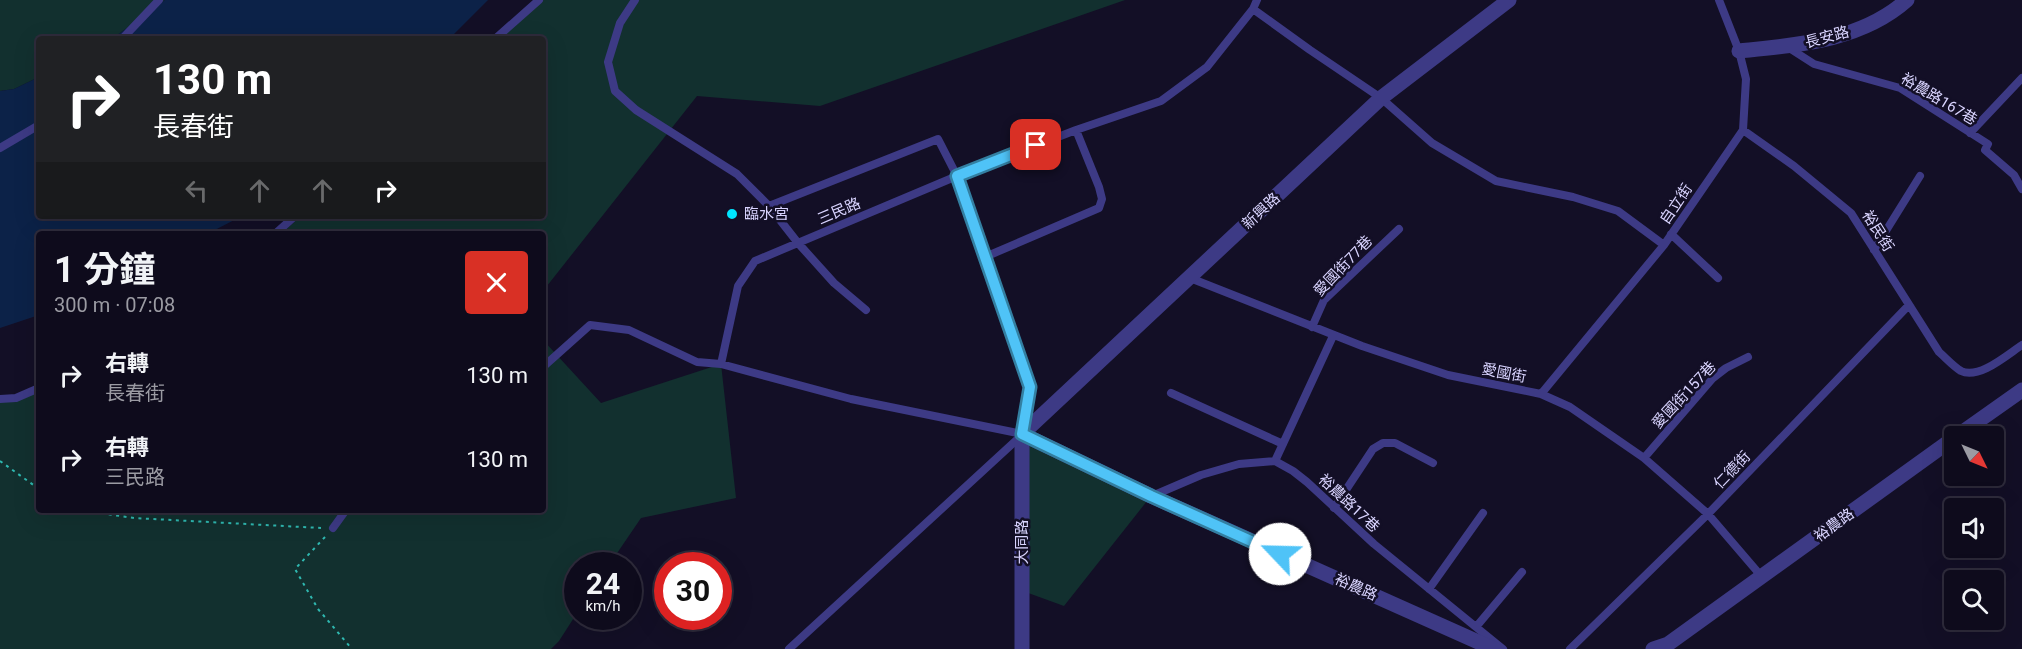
<!DOCTYPE html>
<html lang="zh-TW">
<meta charset="utf-8">
<style>
body{margin:0;font-family:Roboto,"Noto Sans TC",sans-serif;background:#171425;color:#f1f3f6;height:100vh;display:flex;flex-direction:column;font-size:22px;white-space:nowrap}
*{box-sizing:border-box;margin:0}
p{font-size:20px;color:#9b9ba3}
.icon{flex:none;width:33px;height:33px;fill:none;stroke:currentColor;stroke-width:2;stroke-linecap:round;stroke-linejoin:round}
.map{position:relative;flex:1;overflow:hidden}
.sheet{position:absolute;left:36px;top:231px;width:510px;height:282px;display:flex;flex-direction:column;background:#0e0b1c;border-radius:6px;box-shadow:0 6px 24px #0002,0 0 0 2px #2e2b3b}
.sheet>*{flex:none}
.banner{position:absolute;left:36px;top:36px;width:510px;height:183px;border-radius:6px;box-shadow:0 6px 24px #0002,0 0 0 2px #2e2b3b;background:#202124;color:#fff;overflow:hidden}
.needle{width:39px;rotate:133deg}
.fabs{position:absolute;left:1944px;top:426px;display:grid;gap:12px}
.fabs a{display:grid;place-items:center;width:60px;height:60px;border-radius:6px;background:#0e0b1c;box-shadow:0 6px 24px #0002,0 0 0 2px #2e2b3b;font-size:30px}
.speed{position:absolute;left:564px;top:552px;display:flex;gap:12px;font-size:30px;font-weight:700;text-align:center}
.speed>*{display:grid;place-content:center;width:78px;height:78px;border-radius:50%;background:#0e0b1c;box-shadow:0 6px 24px #0002,0 0 0 2px #2e2b3b;line-height:1}
.speed small{font-size:15px;font-weight:400}
.speed .limit{border:9px solid #d22;background:#fff;color:#111}
.pin{position:absolute;display:grid;place-items:center;width:51px;height:51px;color:#fff;margin:-26px;border-radius:12px;box-shadow:0 3px 9px #0006}
.me{position:absolute;width:66px;margin:-33px;rotate:294deg;stroke-linejoin:round;filter:drop-shadow(0 0 4px #0008)}
.turn{display:flex;align-items:center;gap:21px;height:126px;padding:0 18px;font-size:27px}
.turn .icon{width:78px;height:78px;stroke-width:2.5}
.turn b{display:block;font-size:42px;line-height:51px}
.lanes{display:flex;align-items:center;height:57px;padding:0 18px;background:#0003;justify-content:center;gap:30px;direction:ltr}
.lanes .off{opacity:.35}
.round{display:grid;place-items:center;flex:none;width:63px;height:63px;border-radius:6px;background:#171425}
.headline{display:flex;align-items:center;justify-content:space-between;height:102px;padding:0 18px}
h1{font-size:36px;font-weight:700;line-height:45px}
ul{padding:0;list-style:none}
li{display:flex;align-items:center;gap:18px;height:84px;padding:0 18px}
li div{flex:1}
li b{display:block;font-size:22px}
li em{font-style:normal}
.map>svg:first-child{display:block}
.green{fill:#12302f}
.water{fill:#0c2248}
.lines{fill:none;stroke-linecap:round;stroke-linejoin:round}
.path{stroke:#2fb8b0;stroke-width:2;stroke-dasharray:3 4.5;stroke-linecap:butt}
.service{stroke:#3d3a85;stroke-width:8}
.minor{stroke:#3d3a85;stroke-width:15}
.tertiary{stroke:#3d3a85;stroke-width:15}
.route-casing{stroke:#337fa1;stroke-width:15}
.route{stroke:#4fc3f7;stroke-width:10}
.poi-dot{fill:#00e5ff;stroke:#130f26;stroke-width:2}
.labels{text-anchor:middle;stroke-width:5;stroke-linejoin:round;paint-order:stroke}
.street-label{font-size:15px;fill:#d9d4ff;stroke:#130f26}
.poi-label{font-size:15px;fill:#d9d4ff;stroke:#130f26;text-anchor:start}
</style>
<div class="map">
<svg width="2022" height="649" viewBox="0 0 2022 649">
<rect width="100%" height="100%" fill="#130f26"/>
<path class="green" d="M0,0h165l-53,39h-73v38l-25,12 -14,2z
M540,0h585l-305,106 -123,-10 -154,195v-57h-262l20,-18h242v-177h-44z
M543,340l58,63 120,-39 15,134 -95,20 -32,47 -31,1 -1,47 -18,28 -8,8h-551v-250l39,-10v121h504z
M1024,439l127,57 -87,110 -44,-16z"/>
<path class="water" d="M165,0h323l-39,39h-337z
M39,77v139h203l-35,18h-168v81l-39,13v-237l14,-2z"/>
<g class="lines">
<path class="path" d="M0,461l39,28
M79,510l55,8 187,10
M325,537l-30,32 23,40 34,40"/>
<path class="service" d="M635,0l-15,23 -12,39 7,29 21,19 101,64 32,32 29,37 36,40 32,27
M1253,9l57,41 71,48 51,45 64,38 77,16 45,14 46,34
M122,39l37,-39
M495,39l44,-39
M1786,46l28,18 86,24 88,56 -3,6 29,25 8,14
M1743,130l51,36 57,47 88,139c7,6 14,14 22,19 18,9 47,-17 61,-26
M1970,133l52,-55
M0,148l39,-23
M769,206l169,-67 19,37 74,211 -8,44
M275,234l20,-18
M1671,234l47,44
M1874,250l46,-74
M985,257l114,-49 3,-9 -3,-12 -23,-57
M1190,278l172,68 86,29 93,19 29,13 74,51 64,56 54,63
M1312,327l12,-27 75,-71
M543,367l47,-42 39,5 68,32 24,2
M1171,393l112,51
M1541,394l123,-149 79,-115 3,-51 -7,-28 -20,-51
M0,399l16,-1 23,-10
M1022,434l-171,-35 -130,-35 17,-78 17,-25 202,-85 119,-46 85,-29 46,-34 46,-58 4,-9
M1644,458l69,-80 13,-10 22,-11
M1275,461l58,-125
M1152,496l49,-21 38,-11 36,-3 18,10 14,11 67,62 129,105
M1334,508l39,-59 10,-6h12l38,20
M333,528l13,-18
M1429,589l54,-76
M1476,627l46,-55
M789,649l233,-214
M1570,649l138,-135 201,-209"/>
<path class="minor" d="M1739,51c59,-6 122,-10 168,-51
M1022,434l129,62 343,153
M1957,436l65,-46
M1653,649l15,-5 286,-206"/>
<path class="tertiary" d="M1022,649v-215l359,-336 128,-98"/>
</g>
<g class="lines">
<g class="route-casing">
<path id="route" d="M1036,145l-79,31 73,211 -8,47 129,62 129,58"/>
</g>
<use href="#route" class="route"/>
</g>
<circle class="poi-dot" cx="732" cy="214" r="6"/>
<g class="labels">
<g class="street-label">
<text transform="translate(1827 37) rotate(-15)" y="5">長安路</text>
<text transform="translate(1939 99) rotate(31)" y="5">裕農路167巷</text>
<text transform="translate(1676 204) rotate(-56)" y="5">自立街</text>
<text transform="translate(839 211) rotate(-23)" y="5">三民路</text>
<text transform="translate(1261 211) rotate(-43)" y="5">新興路</text>
<text transform="translate(1878 231) rotate(58)" y="5">裕民街</text>
<text transform="translate(1343 266) rotate(-46)" y="5">愛國街77巷</text>
<text transform="translate(1504 373) rotate(11)" y="5">愛國街</text>
<text transform="translate(1684 395) rotate(-47)" y="5">愛國街157巷</text>
<text transform="translate(1732 470) rotate(-46)" y="5">仁德街</text>
<text transform="translate(1349 503) rotate(43)" y="5">裕農路17巷</text>
<text transform="translate(1834 525) rotate(-36)" y="5">裕農路</text>
<text transform="translate(1022 542) rotate(-90)" y="5">大同路</text>
<text transform="translate(1356 587) rotate(24)" y="5">裕農路</text>
</g>
<g class="poi-label">
<text x="744" y="219">臨水宮</text>
</g>
</g>
</svg>
<div class="fabs">
<a><svg class="needle" viewBox="-14 -14 28 28"><path d="M0-13l5 13h-10z" fill="#e53935"/><path d="M0 13l5-13h-10z" fill="#9b9ba3"/></svg></a>
<a><svg class="icon" aria-label="sound" viewBox="0 0 24 24"><path d="M4 9h4l5-4v14l-5-4H4zM17 9q2 3 0 6"/></svg></a>
<a><svg class="icon" aria-label="search" viewBox="0 0 24 24"><circle cx="10" cy="10" r="6"/><path d="M15 15l6 6"/></svg></a>
</div>
<div class="speed"><div>24<small>km/h</small></div><div class="limit">30</div></div>
<div class="pin" style="left:1036px;top:145px;background:#d93025"><svg class="icon" aria-label="arrive" viewBox="0 0 24 24"><path d="M6 21V4h12l-3 4 3 4H6"/></svg></div>
<svg class="me" style="left:1280px;top:554px" viewBox="-20 -20 40 40"><circle r="19" fill="#fff"/><path d="M0-13L10 11 0 6-10 11z" fill="#4fc3f7"/></svg>
<div class="banner">
<div class="turn"><svg class="icon" aria-label="right" viewBox="0 0 24 24"><path d="M7 20v-9h11M14 6l5 5-5 5"/></svg><div><b>130 m</b>長春街</div></div>
<div class="lanes"><svg class="icon off" aria-label="left" viewBox="0 0 24 24"><path d="M17 20v-9H6M10 6l-5 5 5 5"/></svg><svg class="icon off" aria-label="ahead" viewBox="0 0 24 24"><path d="M12 20V5M6 11l6-6 6 6"/></svg><svg class="icon off" aria-label="ahead" viewBox="0 0 24 24"><path d="M12 20V5M6 11l6-6 6 6"/></svg><svg class="icon" aria-label="right" viewBox="0 0 24 24"><path d="M7 20v-9h11M14 6l5 5-5 5"/></svg></div>
</div>
<section class="sheet">
<div class="headline"><div><h1>1 分鐘</h1><p>300 m · 07:08</p></div><a class="round" style="background:#d93025;color:#fff"><svg class="icon" aria-label="close" viewBox="0 0 24 24"><path d="M6 6l12 12M18 6L6 18"/></svg></a></div>
<ul>
<li><svg class="icon" aria-label="right" viewBox="0 0 24 24"><path d="M7 20v-9h11M14 6l5 5-5 5"/></svg><div><b>右轉</b><p>長春街</p></div><em>130 m</em></li>
<li><svg class="icon" aria-label="right" viewBox="0 0 24 24"><path d="M7 20v-9h11M14 6l5 5-5 5"/></svg><div><b>右轉</b><p>三民路</p></div><em>130 m</em></li>
</ul>
</section>
</div>
